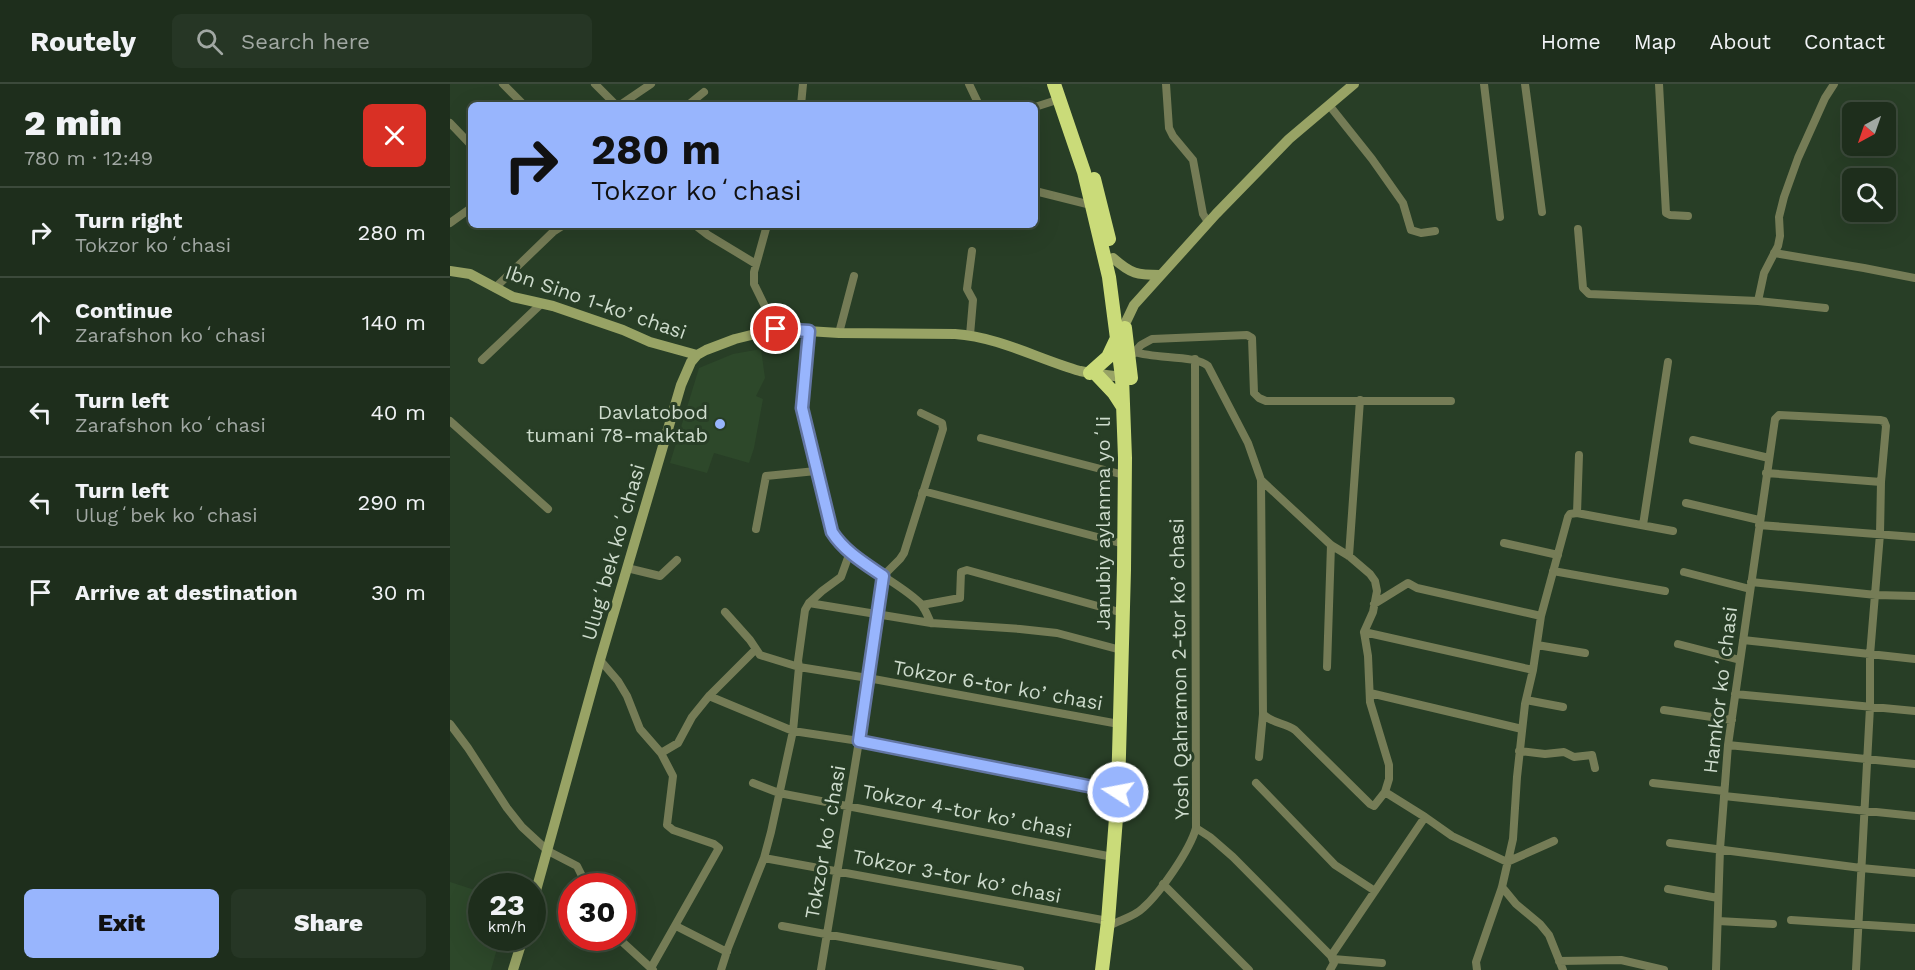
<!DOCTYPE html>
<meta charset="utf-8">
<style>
body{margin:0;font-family:"Work Sans",sans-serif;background:#263625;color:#f1f3f6;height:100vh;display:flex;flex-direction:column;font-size:22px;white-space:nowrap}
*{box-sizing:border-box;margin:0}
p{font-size:20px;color:#a1a8a3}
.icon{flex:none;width:33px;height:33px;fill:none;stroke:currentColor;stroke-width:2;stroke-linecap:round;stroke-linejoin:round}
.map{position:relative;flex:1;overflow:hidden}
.sheet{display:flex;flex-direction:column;background:#1e2e1c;width:450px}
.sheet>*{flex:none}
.banner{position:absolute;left:18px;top:18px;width:570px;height:126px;border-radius:9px;box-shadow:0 6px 24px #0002,0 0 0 2px #3c4a3b;background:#98b5fd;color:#111;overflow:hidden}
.needle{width:39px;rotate:220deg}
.controls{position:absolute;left:1392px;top:18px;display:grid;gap:12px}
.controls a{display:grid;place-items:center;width:54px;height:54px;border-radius:9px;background:#1e2e1c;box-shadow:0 6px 24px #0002,0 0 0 2px #3c4a3b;font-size:30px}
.speed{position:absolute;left:18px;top:789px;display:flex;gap:12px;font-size:30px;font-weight:700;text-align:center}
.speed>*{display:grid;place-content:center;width:78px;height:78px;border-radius:50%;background:#1e2e1c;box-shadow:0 6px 24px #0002,0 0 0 2px #3c4a3b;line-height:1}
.speed small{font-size:15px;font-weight:400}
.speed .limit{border:9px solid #d22;background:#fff;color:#111}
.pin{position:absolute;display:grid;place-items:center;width:51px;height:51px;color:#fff;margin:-26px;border:3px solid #fff;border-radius:50%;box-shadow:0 2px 6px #0007}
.me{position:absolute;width:66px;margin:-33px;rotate:281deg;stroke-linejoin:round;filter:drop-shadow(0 0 4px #0008)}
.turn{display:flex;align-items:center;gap:21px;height:126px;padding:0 24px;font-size:27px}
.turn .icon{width:78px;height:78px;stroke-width:2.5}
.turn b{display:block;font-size:42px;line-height:51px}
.round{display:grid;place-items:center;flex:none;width:63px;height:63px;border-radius:9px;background:#263625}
.overview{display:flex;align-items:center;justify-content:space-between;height:102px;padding:0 24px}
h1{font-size:36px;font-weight:800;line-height:45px}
.button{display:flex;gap:12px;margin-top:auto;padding:12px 24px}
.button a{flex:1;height:69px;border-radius:9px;background:#98b5fd;color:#111;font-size:24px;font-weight:800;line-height:69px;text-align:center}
.button a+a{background:#263625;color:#f1f3f6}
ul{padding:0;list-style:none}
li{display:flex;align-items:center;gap:18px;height:90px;padding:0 24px;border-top:2px solid #3c4a3b}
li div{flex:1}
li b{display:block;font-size:22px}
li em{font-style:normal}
header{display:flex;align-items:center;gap:36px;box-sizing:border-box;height:84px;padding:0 30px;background:#1e2e1c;border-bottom:2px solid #3c4a3b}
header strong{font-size:28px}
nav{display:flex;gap:33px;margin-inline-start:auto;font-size:21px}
.search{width:420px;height:54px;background:#263625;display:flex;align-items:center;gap:15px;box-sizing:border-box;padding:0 21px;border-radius:9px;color:#a1a8a3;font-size:22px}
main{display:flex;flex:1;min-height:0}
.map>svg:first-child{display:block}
.built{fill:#2d482a}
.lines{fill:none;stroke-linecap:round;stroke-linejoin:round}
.street{stroke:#757c56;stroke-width:8}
.secondary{stroke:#98a365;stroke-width:10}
.highway{stroke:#cadb79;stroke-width:14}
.route-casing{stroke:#6376a4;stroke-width:15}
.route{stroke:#98b5fd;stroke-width:10}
.poi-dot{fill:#98b5fd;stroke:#283e26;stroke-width:2}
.labels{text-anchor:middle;stroke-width:6;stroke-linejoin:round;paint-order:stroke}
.street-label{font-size:20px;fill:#cddbcc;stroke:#283e26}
.poi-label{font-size:20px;fill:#cddbcc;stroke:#283e26;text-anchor:end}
</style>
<header>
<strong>Routely</strong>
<div class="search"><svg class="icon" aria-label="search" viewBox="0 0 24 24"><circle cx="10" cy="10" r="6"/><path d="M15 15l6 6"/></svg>Search here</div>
<nav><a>Home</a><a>Map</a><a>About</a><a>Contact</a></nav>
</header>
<main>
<section class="sheet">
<div class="overview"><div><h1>2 min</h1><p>780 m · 12:49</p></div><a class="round" style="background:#d93025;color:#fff"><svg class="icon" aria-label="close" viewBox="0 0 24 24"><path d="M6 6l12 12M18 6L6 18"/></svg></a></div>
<ul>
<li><svg class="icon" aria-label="right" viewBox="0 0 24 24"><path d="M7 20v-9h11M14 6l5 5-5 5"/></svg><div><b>Turn right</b><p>Tokzor koʻchasi</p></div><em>280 m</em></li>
<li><svg class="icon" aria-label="ahead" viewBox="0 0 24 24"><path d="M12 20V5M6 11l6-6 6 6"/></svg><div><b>Continue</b><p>Zarafshon koʻchasi</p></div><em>140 m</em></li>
<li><svg class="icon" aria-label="left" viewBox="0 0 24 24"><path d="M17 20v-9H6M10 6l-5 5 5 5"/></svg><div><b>Turn left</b><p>Zarafshon koʻchasi</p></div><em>40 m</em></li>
<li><svg class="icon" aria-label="left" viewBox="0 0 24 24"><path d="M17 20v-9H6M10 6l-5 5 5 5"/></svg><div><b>Turn left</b><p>Ulugʻbek koʻchasi</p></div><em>290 m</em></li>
<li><svg class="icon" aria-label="arrive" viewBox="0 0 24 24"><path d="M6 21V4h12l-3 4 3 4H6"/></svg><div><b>Arrive at destination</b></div><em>30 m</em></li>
</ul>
<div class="button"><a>Exit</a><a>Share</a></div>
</section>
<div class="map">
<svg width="1465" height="886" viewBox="0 0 1465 886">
<rect width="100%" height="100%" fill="#283e26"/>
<path class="built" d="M311,265l4,29 -9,18 7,3 -9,49 -5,15 -35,-10 -7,20 -37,-10 29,-95 34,-14z
M0,798l31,10 1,46h18l-9,32h-41z"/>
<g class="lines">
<path class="street" d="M53,0l21,21
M145,0l21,21
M519,0l10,21
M716,0l3,44 4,8 20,24 10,54 5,8
M1034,0l16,133
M1075,0l17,128
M1209,0l7,129 4,2 18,1
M170,21l31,-21
M238,21l16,-13
M351,21l2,-21
M879,21l43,54 31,44 8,27 10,3 14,-2
M585,23l25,-8
M0,39l21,22
M585,107l56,14
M0,139l21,-15
M245,141l13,10 48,29
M317,141l-13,47v12l22,45
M1128,145l5,59 6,6 169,7 67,7
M1324,169l90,15 51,10
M45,204l58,-56 11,-7
M1308,217l6,-28 14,-27 2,-10 -1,-19 5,-20 14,-39 27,-60 9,-14
M359,247l-7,77 30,124c19,32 61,45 88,71 5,5 8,14 11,20
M389,249l15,-57
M520,251l3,-35 -6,-11 5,-38
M685,268c20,7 61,3 73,14l40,77 13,37 70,65 18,11 21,18 5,7 2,10 -4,21 -9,20 4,24 2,46 19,63v14l-4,13 -11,14 -4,-2 -75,-74c-10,-7 -24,-7 -32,-16l-2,-234
M683,270l8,-9 11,-6 95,-4 5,3 2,55 5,5 7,3h185
M745,275l1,469 14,9 23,20 98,99
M32,276l59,-56
M0,337l98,88
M531,354l143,37
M1243,356l76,18
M1316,389l115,9
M472,410l1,-3 201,53
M1236,419l73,17
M1127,429l2,-58
M1193,441l25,-163
M1309,441l156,12
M306,445l10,-53 50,-5
M1054,459l54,12
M899,472l11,-156
M177,484l33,8 17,-16
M1103,487l112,20
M1234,488l66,17
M1301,498l125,13 39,1
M359,519l122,20 89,6 37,4 64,17
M924,520l34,-21 9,5 124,28
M474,525l-2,-4 38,-7 1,-26 6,-2 156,43
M275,528l25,28 10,15 39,12 69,11 251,46
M914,548l169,38
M1293,556l172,19
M1228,560l62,16
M1087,561l48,8
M150,576l18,21 9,15 13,33 21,24 12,23 -6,49 6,5 41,14 5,4 -68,120
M877,583l4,-122
M920,609l152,36
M1285,610l180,17
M259,612l84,35 66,10 259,51
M1076,616l37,7
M1214,626l68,10
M0,640l18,24 39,60 15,19 26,24 29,15 10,20
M1278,661l187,19
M1069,667l26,3 19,-2 10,5 18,-2 3,13
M211,669l17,-10 14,-26 17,-21 47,-47
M809,673l4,-43
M303,699l26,10 334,64
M806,699l79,82 40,26
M1203,699l71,8
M935,708l40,25 27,19 55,26 47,-21
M1274,712l191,20
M1220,759l191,25 54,5
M314,774l344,63
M713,800l86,86
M1052,803l14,17 24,20 9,11 14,35
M1218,805l50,9
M1341,836l124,8
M1268,837l55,3
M663,840c10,-5 22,-8 30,-16 17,-15 47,-58 53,-80
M226,842l51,26
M332,842l238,44
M168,854l35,32
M883,875l49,4
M1109,877l62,-1 43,10
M271,886l7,-22 36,-90 7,-26 22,-101 6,-64 -1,-6 7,-51 4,-7 13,-12 19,-14 9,-25
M371,886l38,-229 24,-165 17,-17 4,-6 39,-124 -1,-6 -21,-10
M880,886l4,-7 -3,-7 94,-139
M1027,886l-1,-8 26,-75 11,-48 4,-62 8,-73 8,-34 8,-54 27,-99 2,-3 7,-1 96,18
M1266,886l4,-121 8,-104 47,-326 4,-4 101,5 4,1 2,5 -5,56 -1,52 -10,121v52l-14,263"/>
<path class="secondary" d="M663,174c18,16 24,17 47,17
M0,187l20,3 43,23 40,9 70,24 27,12 47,13
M674,242l10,-21 82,-91 73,-75 65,-55
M82,821l68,-245 81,-275 10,-23 6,-7 9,-5 29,-11 41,-10 63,4 116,1c44,3 83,25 125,37 14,3 28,4 42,6
M63,886l10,-32"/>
<path class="highway" d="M604,0l30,88 25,105 13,100 3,81 -1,112 -6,222 -10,129 -6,49
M644,95l15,60
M675,244l6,50
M640,289l18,-16 9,-19
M646,290l18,19 9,14"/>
</g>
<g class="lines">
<g class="route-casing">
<path id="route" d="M326,245l33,2 -7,77 30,124c12,19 32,31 51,44l-24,165 259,51"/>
</g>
<use href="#route" class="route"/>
</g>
<circle class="poi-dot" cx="270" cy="340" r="6"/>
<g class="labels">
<g class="street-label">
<text transform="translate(146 218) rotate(19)" y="7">Ibn Sino 1-koʼchasi</text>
<text transform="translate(653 439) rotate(-90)" y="7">Janubiy aylanma yoʻli</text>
<text transform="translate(163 468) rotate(-74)" y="7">Ulugʻbek koʻchasi</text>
<text transform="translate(729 585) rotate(-91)" y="7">Yosh Qahramon 2-tor koʼchasi</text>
<text transform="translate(548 601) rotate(10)" y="7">Tokzor 6-tor koʼchasi</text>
<text transform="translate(1270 606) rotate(-83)" y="7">Hamkor koʻchasi</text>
<text transform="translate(517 727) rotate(11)" y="7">Tokzor 4-tor koʼchasi</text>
<text transform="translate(375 758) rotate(-80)" y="7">Tokzor koʻchasi</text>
<text transform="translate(507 792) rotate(11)" y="7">Tokzor 3-tor koʼchasi</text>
</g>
<g class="poi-label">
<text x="258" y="335">Davlatobod<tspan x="258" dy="23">tumani 78-maktab</tspan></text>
</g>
</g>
</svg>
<div class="controls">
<a><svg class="needle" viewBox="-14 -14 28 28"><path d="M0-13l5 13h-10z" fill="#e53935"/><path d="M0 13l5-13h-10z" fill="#a1a8a3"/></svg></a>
<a><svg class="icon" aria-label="search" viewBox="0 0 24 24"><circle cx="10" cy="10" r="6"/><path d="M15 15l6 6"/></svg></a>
</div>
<div class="speed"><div>23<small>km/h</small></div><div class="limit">30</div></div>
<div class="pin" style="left:326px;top:245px;background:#d93025"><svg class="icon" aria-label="arrive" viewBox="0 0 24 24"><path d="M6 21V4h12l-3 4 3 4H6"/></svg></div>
<svg class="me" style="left:668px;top:708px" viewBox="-20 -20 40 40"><circle r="17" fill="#98b5fd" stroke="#fff" stroke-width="3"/><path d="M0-11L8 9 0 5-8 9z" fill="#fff"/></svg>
<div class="banner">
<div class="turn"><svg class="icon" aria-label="right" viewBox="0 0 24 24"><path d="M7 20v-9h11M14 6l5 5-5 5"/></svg><div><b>280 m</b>Tokzor koʻchasi</div></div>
</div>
</div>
</main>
